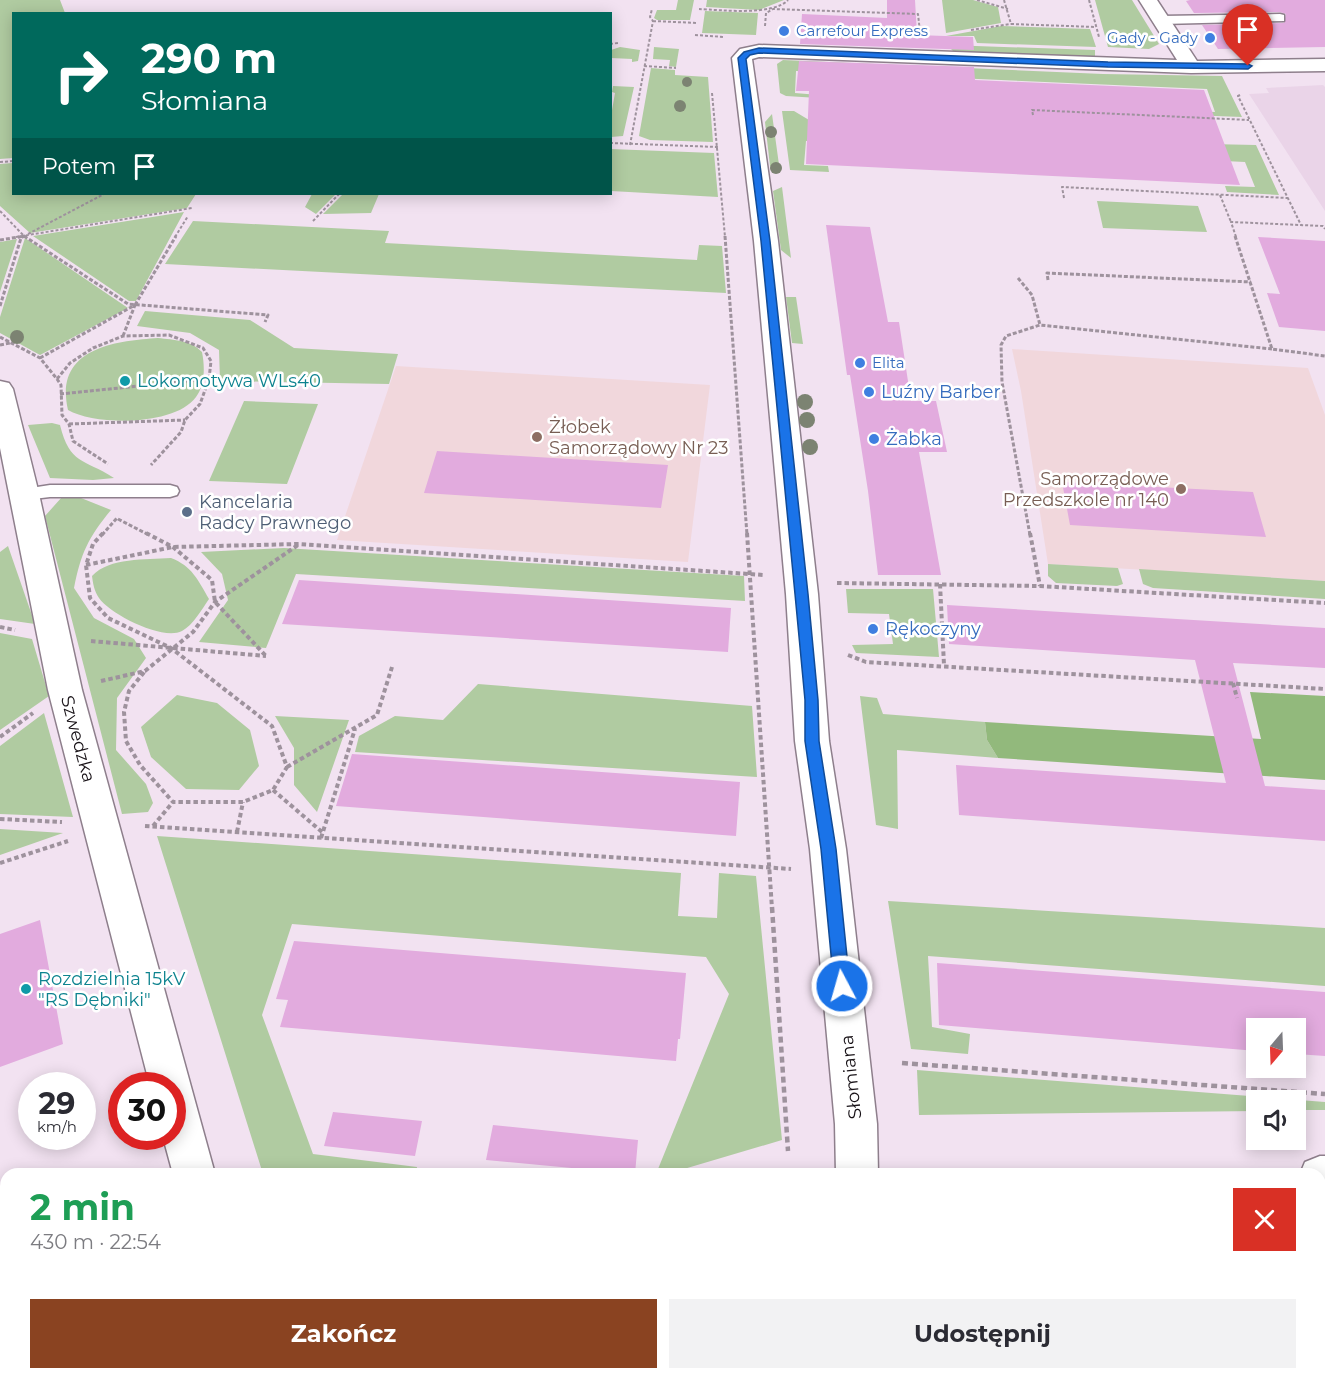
<!DOCTYPE html>
<html lang="pl">
<meta charset="utf-8">
<style>
body{margin:0;font-family:Montserrat,sans-serif;background:#f2f2f3;color:#2b2b33;height:100vh;display:flex;flex-direction:column;font-size:22px;white-space:nowrap}
*{box-sizing:border-box;margin:0}
p{font-size:20px;color:#7c7c81}
.icon{flex:none;width:33px;height:33px;fill:none;stroke:currentColor;stroke-width:2;stroke-linecap:round;stroke-linejoin:round}
.map{position:relative;flex:1;overflow:hidden}
.panel{position:absolute;left:0px;top:1168px;width:1326px;height:212px;display:flex;flex-direction:column;background:#fff;border-radius:18px 18px 0 0;box-shadow:0 3px 15px #0003}
.panel>*{flex:none}
.top-card{position:absolute;left:12px;top:12px;width:600px;height:183px;border-radius:0px;box-shadow:0 3px 15px #0003;background:#00695c;color:#fff;overflow:hidden}
.needle{width:39px;rotate:199deg}
.controls{position:absolute;left:1246px;top:1018px;display:grid;gap:12px}
.controls a{display:grid;place-items:center;width:60px;height:60px;border-radius:0px;background:#fff;box-shadow:0 3px 15px #0003;font-size:30px}
.speed{position:absolute;left:18px;top:1072px;display:flex;gap:12px;font-size:30px;font-weight:700;text-align:center}
.speed>*{display:grid;place-content:center;width:78px;height:78px;border-radius:50%;background:#fff;box-shadow:0 3px 15px #0003;line-height:1}
.speed small{font-size:15px;font-weight:400}
.speed .limit{border:9px solid #d22;background:#fff;color:#111}
.pin{position:absolute;display:grid;place-items:center;width:51px;height:51px;color:#fff;margin:-62px -26px;border-radius:50% 50% 50% 0;rotate:-45deg;box-shadow:0 0 6px #0007}
.pin .icon{rotate:45deg}
.me{position:absolute;width:66px;margin:-33px;rotate:354deg;stroke-linejoin:round;filter:drop-shadow(0 0 4px #0008)}
.turn{display:flex;align-items:center;gap:21px;height:126px;padding:0 30px;font-size:27px}
.turn .icon{width:78px;height:78px;stroke-width:2.5}
.turn b{display:block;font-size:42px;line-height:51px}
.then{display:flex;align-items:center;height:57px;padding:0 30px;background:#0003;gap:12px;font-size:22px}
.round{display:grid;place-items:center;flex:none;width:63px;height:63px;border-radius:0px;background:#f2f2f3}
.head{display:flex;align-items:center;justify-content:space-between;height:102px;padding:0 30px}
h1{font-size:36px;font-weight:700;line-height:45px;color:#1e9e55}
.button{display:flex;gap:12px;margin-top:auto;padding:12px 30px}
.button a{flex:1;height:69px;border-radius:0px;background:#8a4321;color:#fff;font-size:24px;font-weight:700;line-height:69px;text-align:center}
.button a+a{background:#f2f2f3;color:#2b2b33}
.map>svg:first-child{display:block}
.built{fill:#ead4e8}
.education{fill:#f1d7dc}
.green{fill:#b0cba1}
.forest{fill:#92b97c}
.building{fill:#e2abde}
.lines{fill:none;stroke-linecap:round;stroke-linejoin:round}
.service-casing{stroke:#8e7f8c;stroke-width:3}
.minor-casing{stroke:#8e7f8c;stroke-width:3}
.path-far3{stroke:#9e929d;stroke-width:2;stroke-dasharray:3 2;stroke-linecap:butt}
.path-far2{stroke:#9e929d;stroke-width:3;stroke-dasharray:4 2;stroke-linecap:butt}
.path-far1{stroke:#9e929d;stroke-width:4;stroke-dasharray:4.5 3;stroke-linecap:butt}
.path{stroke:#9e929d;stroke-width:4.5;stroke-dasharray:6 4;stroke-linecap:butt}
.service{fill:#fff;fill-rule:evenodd}
.minor{fill:#fff;fill-rule:evenodd}
.tree{fill:#7c8372}
.route{fill:#1a73e8;stroke:#114b97;stroke-width:1.5}
.shop-dot{fill:#3f7fe0;stroke:#fff;stroke-width:2}
.culture-dot{fill:#0f9aa8;stroke:#fff;stroke-width:2}
.education-dot{fill:#8d6e63;stroke:#fff;stroke-width:2}
.service-dot{fill:#5c6f8a;stroke:#fff;stroke-width:2}
.labels{text-anchor:middle;stroke-width:5;stroke-linejoin:round;paint-order:stroke}
.far-shop-label{font-size:15px;fill:#366cbe;stroke:#fff;text-anchor:start}
.culture-label{font-size:18px;fill:#0d838f;stroke:#fff;text-anchor:start}
.shop-label{font-size:18px;fill:#366cbe;stroke:#fff;text-anchor:start}
.education-label{font-size:18px;fill:#785e54;stroke:#fff;text-anchor:start}
.service-label{font-size:18px;fill:#4e5e75;stroke:#fff;text-anchor:start}
.street-label{font-size:18px;fill:#171116;stroke:#fff}
</style>
<div class="map">
<svg width="1325" height="1379" viewBox="0 0 1325 1379">
<rect width="100%" height="100%" fill="#f2e2f1"/>
<path class="built" d="M1323,85l2,2v124l-76,-117 20,-1 -3,-5z"/>
<path class="education" d="M1012,349l296,19 17,47v166l-277,-17 -27,-173z
M396,366l314,19 -22,177 -351,-22z"/>
<path class="green" d="M0,0h60l5,13 -51,1 -1,144 -13,1z
M678,0h16l-4,20h-33l-3,-2 3,-8h19z
M707,0h77l-25,10 -53,-3z
M942,0h31l25,7 3,16 -55,10z
M1095,0h37l27,44 -10,5 -41,-2z
M705,11l53,2 -2,22 -54,-2z
M1001,26l89,3 6,18 -119,-4 -3,-7h-28z
M947,45l148,5v9l-140,-6z
M620,47l20,3 -2,11 -6,1v-3l-21,-1v-8z
M654,47l25,2 -3,18 -7,-1 1,-6 -17,-1z
M783,60l320,14 119,2 20,41 -53,-2 -1,-4 27,1 -8,-23 -411,-18 -1,22 24,2 -1,3 -32,-2 -6,-3 -3,-29z
M651,68l24,2v5l33,2 5,65 -63,-2 -11,-4z
M613,86l21,1 -11,49 -12,1v-21l4,-23 -3,-1z
M782,111h12l15,9 353,23 94,2 23,50 -52,-3 -2,-6 30,1 -10,-25 -439,-21 -2,24 24,1 1,6 -39,-2z
M772,114l8,58 -10,-6 -5,-44z
M610,149l104,4 4,44 -107,-6z
M13,163l1,31h182l-9,14 -157,25 -30,-27v-42z
M782,187l9,71 -10,-8 -8,-59z
M312,194h24l-20,20 -11,-7z
M343,194h36l-8,19 -48,1z
M1097,201l101,5 9,26 -104,-4z
M184,212l-48,89h-7l-96,-65z
M193,221l196,10 -4,12 312,17 2,-15 23,1 4,47 -561,-29z
M25,238l103,70 -88,47 -40,-22v-16z
M17,239l-17,53v-50z
M786,297h10l7,47 -11,-1z
M145,311l105,9 44,28 104,6 -9,30 -169,-3 -1,-31 -29,-17 -53,-7z
M158,338c16,2 33,2 44,14 3,15 3,33 -6,45 -21,29 -100,29 -128,13 -14,-61 45,-69 90,-72z
M244,401l74,3 -31,80 -78,-3z
M52,423l8,2c10,40 23,33 54,53l-21,2 -43,-2 -22,-53z
M62,497l19,1 30,12c-23,28 -30,43 -37,78l20,30 40,21 12,19 -29,40 -1,52 30,34 7,19 -5,9 -26,2 -77,-298z
M8,546l27,78 -35,-5v-67z
M284,548l460,28 1,25 -449,-27 -30,74 -67,-6 29,-42 -6,-26 -21,-22z
M171,558c21,8 27,22 38,41 -7,10 -16,26 -27,32 -20,10 -72,-17 -83,-33 -5,-7 -6,-15 -7,-22 18,-19 53,-16 79,-18z
M1048,564l70,4 5,16 -6,2 -61,-3 -8,-7z
M1139,569l186,12v18l-172,-11 -10,-4z
M846,589h87l6,68 -83,-4 -4,-8 41,-1 -4,-30 -41,-1z
M0,633l32,6 17,57 -49,34z
M478,684l274,22 5,71 -402,-25 4,-16 36,-20 48,4z
M177,695l40,8 33,27 9,36 -20,24 -53,-1 -35,-32 -10,-30z
M860,696l17,2 6,16 102,8 2,18 11,18 -101,-8 1,79 -22,-4z
M44,713l29,104 -73,-3v-68z
M275,716l74,4 -32,92 -23,-27v-37z
M0,829l63,4 -63,22z
M157,836l524,37 -3,43 39,2 2,-45 37,3 26,264 -115,34h-11l73,-180 -23,-37 -414,-33 -30,91 51,139 104,13 -1,7h-153z
M888,901l437,27v58l-397,-30 4,71 38,7 -2,20 -57,-5z
M917,1070l408,32v8h-29v-9h-39v10l-338,4z"/>
<path class="forest" d="M1250,692l75,4v84l-327,-22 -11,-18 -2,-18 276,17z"/>
<path class="building" d="M887,0h28l2,35 56,2 1,13 -174,-6 2,-30 85,4z
M1190,0h135v47l-107,2 -16,-24 82,-2 2,-9 -6,-2 -86,1 -8,-12z
M799,61l175,6 1,13 229,10 36,95 -434,-21 3,-73h-13z
M826,225l44,2 18,95h11l12,79h25l11,51h-28l22,123h-63l-10,-84 -18,-116h-3z
M1258,237l67,4v90l-46,-4 -12,-34 13,1z
M437,451l231,14 -7,43 -237,-15z
M1062,482l191,10 13,45 -196,-12z
M299,580l432,28 -3,44 -446,-28z
M947,605l378,23v40l-92,-5 32,123 60,4v51l-366,-26 -3,-50 270,18 -31,-123 -246,-16z
M352,754l388,28 -4,54 -400,-30z
M40,920l23,124 -63,23v-133z
M294,941l392,32 -6,66h-2l-2,22 -396,-34 8,-27 -12,-1z
M937,963l388,29v64l-29,-2v-25h-39v22l-318,-26z
M333,1112l89,9 -7,35 -91,-10z
M493,1125l145,15 -3,34 -149,-14z"/>
<g class="lines">
<g class="service-casing">
<path id="service" d="M1280,14l4,1v6l-122,3 -6,-4 6,-4z
M50,485h120l7,2 2,4 -2,4 -7,2h-120l-25,3 -7,-2 -2,-4 2,-4z"/>
</g>
<g class="minor-casing">
<path id="minor" d="M1139,0h18l40,61 128,-2v12l-134,2 -432,-16 -7,2 26,182 40,353 11,147 17,108 31,275 1,50h-42l-1,-50 -25,-275 -15,-108 -9,-147 -32,-353 -22,-183 8,-9 19,-4 418,15z
M0,381l9,2 4,6 26,105 43,196 133,484h-42l-10,-37h9v-51h-22l-102,-396 -48,-242z
M1320,1156h5v42h-5v-24h-20l5,-12z
M6,1197v44l-6,1v-44z
M188,1374h48v5h-48z"/>
</g>
<path class="path-far3" d="M977,0l31,9
M1004,0l7,24 85,3
M1089,0l10,37
M699,9c22,1 74,7 89,-9
M653,21l44,2
M765,26l1,-13 7,-4 145,5 2,18
M971,30l40,-6
M695,35l29,2
M610,44l8,-1
M644,66l32,2
M712,93l13,144
M1240,95l-2,1 63,129
M1033,115l-1,-5 217,10
M610,143l108,4
M630,145l23,-124 -3,-4 2,-8
M0,162l14,-1
M1220,195l11,27
M1064,198l-2,-11 226,11
M0,211l24,25 -2,1
M313,221l26,-27
M28,234l76,-40
M24,236l2,1
M16,237l176,-29
M175,237l13,-21
M1236,237l-5,-15 92,4 2,3"/>
<path class="path-far2" d="M24,236l104,68 140,11 -3,7
M725,236l22,299
M1235,236l37,113 53,7
M0,240l25,-4
M1018,278l14,17 8,30
M1048,280l-1,-7 204,9
M135,305l41,-69
M0,306l21,-68 3,-2
M0,337l40,21 17,21 4,6 1,30 7,9 4,17 35,23
M0,345l10,-2
M40,358l95,-53 -12,31
M57,379l13,-16 23,-15 30,-12 46,-1 34,13 8,13 -2,18 -9,25 -15,16 -4,12 -30,33
M60,394l148,-15
M69,424l116,-4
M118,519l31,16
M102,535l15,-17
M1030,535l-28,-153 -1,-37 5,-9 34,-11 232,24"/>
<path class="path-far1" d="M103,533l-10,11 -7,21 4,33 18,20 63,30 101,78 15,41 -14,23 -30,12h-70l-33,-37 -14,-24 -2,-29 5,-21 16,-20
M146,533l27,14 39,33 3,22 51,54
M747,533l25,376
M1030,533l10,53
M86,565l87,-18 126,-3 465,31
M837,583l203,3 285,17
M940,584l4,81
M0,627l15,3
M91,641l175,15
M848,655l18,7 459,27
M101,681l44,-10 48,-39 22,-30 83,-57
M1233,683l4,15
M0,737l33,-24
M287,767l90,-52 15,-48
M273,790l49,42
M0,819l62,3
M145,826l646,43
M153,826l20,-24
M237,832l6,-30
M321,838l34,-109
M0,863l68,-22"/>
<path class="path" d="M772,907l16,244
M902,1063l423,31"/>
<use href="#service" class="service"/>
<use href="#minor" class="minor"/>
</g>
<g class="tree">
<circle cx="687" cy="82" r="5"/>
<circle cx="680" cy="106" r="6"/>
<circle cx="771" cy="132" r="6"/>
<circle cx="776" cy="168" r="6"/>
<circle cx="17" cy="337" r="7"/>
<circle cx="805" cy="402" r="8"/>
<circle cx="807" cy="420" r="8"/>
<circle cx="810" cy="447" r="8"/>
</g>
<path class="route" d="M759,48l349,14 140,2 4,2 -4,3 -140,-2 -349,-14 -9,2 -4,4 24,182 38,353 10,106 1,41 17,108 14,137 -2,5 -6,2 -6,-2 -2,-5 -13,-137 -16,-108v-41l-10,-106 -34,-353 -23,-183 6,-6z"/>
<g class="shop-dot">
<circle cx="784" cy="31" r="6"/>
<circle cx="1210" cy="38" r="6"/>
<circle cx="860" cy="363" r="6"/>
<circle cx="869" cy="392" r="6"/>
<circle cx="874" cy="439" r="6"/>
<circle cx="873" cy="629" r="6"/>
</g>
<g class="culture-dot">
<circle cx="125" cy="381" r="6"/>
<circle cx="26" cy="989" r="6"/>
</g>
<g class="education-dot">
<circle cx="537" cy="437" r="6"/>
<circle cx="1181" cy="489" r="6"/>
</g>
<circle class="service-dot" cx="187" cy="512" r="6"/>
<g class="labels">
<g class="far-shop-label">
<text x="796" y="36">Carrefour Express</text>
<text x="1198" y="43" text-anchor="end">Gady - Gady</text>
<text x="872" y="368">Elita</text>
</g>
<g class="culture-label">
<text x="137" y="387">Lokomotywa WLs40</text>
<text x="38" y="985">Rozdzielnia 15kV<tspan x="38" dy="21">"RS Dębniki"</tspan></text>
</g>
<g class="shop-label">
<text x="881" y="398">Luźny Barber</text>
<text x="886" y="445">Żabka</text>
<text x="885" y="635">Rękoczyny</text>
</g>
<g class="education-label">
<text x="549" y="433">Żłobek<tspan x="549" dy="21">Samorządowy Nr 23</tspan></text>
<text x="1169" y="485" text-anchor="end">Samorządowe<tspan x="1169" dy="21">Przedszkole nr 140</tspan></text>
</g>
<g class="service-label">
<text x="199" y="508">Kancelaria<tspan x="199" dy="21">Radcy Prawnego</tspan></text>
</g>
<g class="street-label">
<text transform="translate(78 739) rotate(75)" y="6">Szwedzka</text>
<text transform="translate(851 1077) rotate(-96)" y="6">Słomiana</text>
</g>
</g>
</svg>
<div class="controls">
<a><svg class="needle" viewBox="-14 -14 28 28"><path d="M0-13l5 13h-10z" fill="#e53935"/><path d="M0 13l5-13h-10z" fill="#7c7c81"/></svg></a>
<a><svg class="icon" aria-label="sound" viewBox="0 0 24 24"><path d="M4 9h4l5-4v14l-5-4H4zM17 9q2 3 0 6"/></svg></a>
</div>
<div class="speed"><div>29<small>km/h</small></div><div class="limit">30</div></div>
<div class="pin" style="left:1248px;top:66px;background:#d93025"><svg class="icon" aria-label="arrive" viewBox="0 0 24 24"><path d="M6 21V4h12l-3 4 3 4H6"/></svg></div>
<svg class="me" style="left:842px;top:986px" viewBox="-20 -20 40 40"><circle r="17" fill="#1a73e8" stroke="#fff" stroke-width="3"/><path d="M0-11L8 9 0 5-8 9z" fill="#fff"/></svg>
<div class="top-card">
<div class="turn"><svg class="icon" aria-label="right" viewBox="0 0 24 24"><path d="M7 20v-9h11M14 6l5 5-5 5"/></svg><div><b>290 m</b>Słomiana</div></div>
<div class="then">Potem<svg class="icon" aria-label="arrive" viewBox="0 0 24 24"><path d="M6 21V4h12l-3 4 3 4H6"/></svg></div>
</div>
<section class="panel">
<div class="head"><div><h1>2 min</h1><p>430 m · 22:54</p></div><a class="round" style="background:#d93025;color:#fff"><svg class="icon" aria-label="close" viewBox="0 0 24 24"><path d="M6 6l12 12M18 6L6 18"/></svg></a></div>
<div class="button"><a>Zakończ</a><a>Udostępnij</a></div>
</section>
</div>
